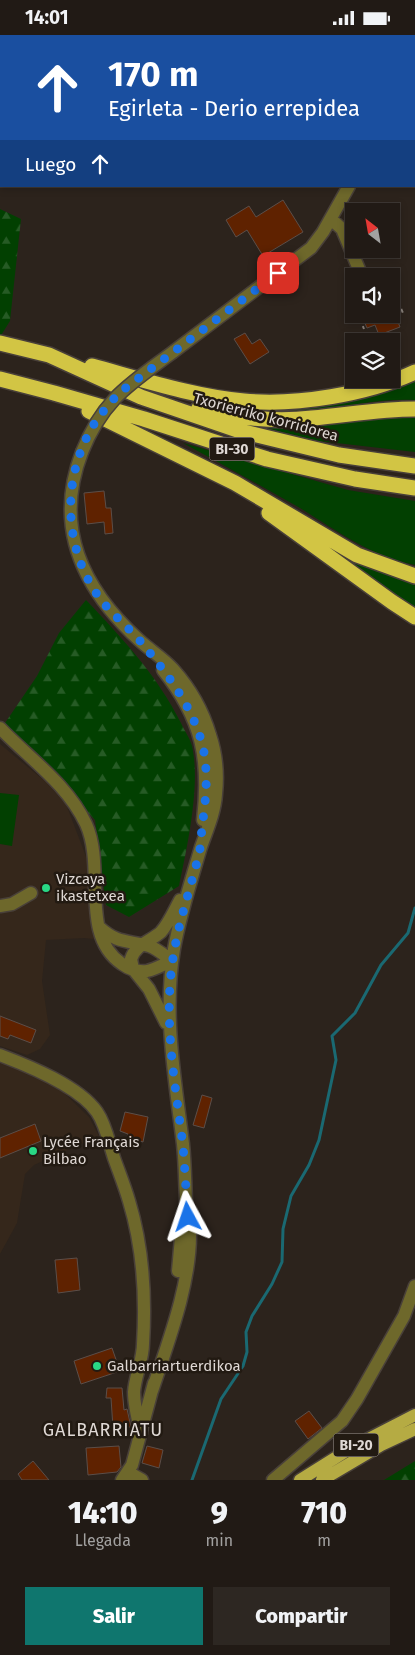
<!DOCTYPE html>
<html lang="es">
<meta charset="utf-8">
<style>
body{margin:0;font-family:"Fira Sans",sans-serif;background:#2d2722;color:#f1f3f6;height:100vh;display:flex;flex-direction:column;font-size:19px;white-space:nowrap}
*{box-sizing:border-box;margin:0}
p{font-size:16px;color:#a2a1a0}
.icon{flex:none;width:28px;height:28px;fill:none;stroke:currentColor;stroke-width:2;stroke-linecap:round;stroke-linejoin:round}
.map{position:relative;height:1445px;overflow:hidden}
.details{display:flex;flex-direction:column;background:#211a15;flex:1}
.details>*{flex:none}
.banner{position:absolute;left:0px;top:0px;width:415px;height:152px;box-shadow:0 2px 8px #0003,0 0 0 1px #3e3834;background:#1a4fa0;color:#fff;overflow:hidden}
.needle{width:32px;rotate:329deg}
.tools{position:absolute;left:345px;top:168px;display:grid;gap:10px}
.tools a{display:grid;place-items:center;width:55px;height:55px;border-radius:0px;background:#211a15;box-shadow:0 2px 8px #0003,0 0 0 1px #3e3834;font-size:25px}
.pin{position:absolute;display:grid;place-items:center;width:42px;height:42px;color:#fff;margin:-21px;border-radius:10px;box-shadow:0 2px 8px #0006}
.me{position:absolute;width:55px;margin:-28px;rotate:355deg;stroke-linejoin:round;filter:drop-shadow(0 0 4px #0008)}
.turn{display:flex;align-items:center;gap:18px;height:105px;padding:0 25px;font-size:22px}
.turn .icon{width:65px;height:65px;stroke-width:2.5}
.turn b{display:block;font-size:35px;line-height:42px}
.then{display:flex;align-items:center;height:48px;padding:0 25px;background:#0003;gap:10px;font-size:19px}
.eta{display:flex;justify-content:space-evenly;align-items:center;height:85px;text-align:center}
.eta b{font-size:30px;font-weight:800;line-height:35px}
.action{display:flex;gap:10px;margin-top:auto;padding:10px 25px}
.action a{flex:1;height:58px;border-radius:0px;background:#0f766e;color:#fff;font-size:20px;font-weight:800;line-height:58px;text-align:center}
.action a+a{background:#2d2722;color:#f1f3f6}
.status{display:flex;justify-content:space-between;align-items:center;height:35px;padding:0 25px;background:#211a15;direction:ltr}
.status svg{height:14px;fill:currentColor}
.map>svg:first-child{display:block}
.built{fill:#35271b}
.green{fill:#024001}
.forest{fill:url(#forest-firs)}
.lines{fill:none;stroke-linecap:round;stroke-linejoin:round}
.stream{stroke:#1a6972;stroke-width:3}
.building{fill:#5f2200;stroke:#5b4e49}
.minor-casing{stroke:#494039;stroke-width:15}
.major-casing{stroke:#494039;stroke-width:15}
.highway-casing{stroke:#494039;stroke-width:18}
.path{stroke:#88807a;stroke-width:2;stroke-dasharray:4 2.5;stroke-linecap:butt}
.minor{stroke:#6e682b;stroke-width:12}
.major{stroke:#b5ab43;stroke-width:12}
.highway{stroke:#d2c544;stroke-width:15}
.minor-bridge-casing{stroke:#494039;stroke-width:15;stroke-linecap:butt}
.minor-bridge{stroke:#6e682b;stroke-width:12}
.route{stroke:#1a73e8;stroke-width:9;stroke-dasharray:0 16.2}
.poi-dot{fill:#29d885;stroke:#221a12;stroke-width:2}
.labels{text-anchor:middle;stroke-width:5;stroke-linejoin:round;paint-order:stroke}
.shield{fill:#221a12;stroke:#a69f9a;stroke-width:1}
.shield-label{font-size:14px;font-weight:bold;fill:#dfd8d4}
.street-label{font-size:15px;fill:#dfd8d4;stroke:#221a12}
.poi-label{font-size:15px;fill:#dfd8d4;stroke:#221a12;text-anchor:start}
.quarter-label{font-size:18px;letter-spacing:1px;fill:#dfd8d4;stroke:#221a12}
</style>
<div class="status"><b>14:01</b><svg viewBox="0 0 49 12"><path d="M0 12V9h3v3zM5 12V6h3v6zM10 12V3h3v9zM15 12V0h3v12zM26 1h20v11H26zM47 4h2v5h-2z"/></svg></div>
<div class="map">
<svg width="415" height="1445" viewBox="0 0 415 1445">
<defs>
<pattern id="forest-firs" width="22" height="20" patternUnits="userSpaceOnUse" patternTransform="scale(1.25)"><rect width="22" height="20" fill="#024001"/><path d="M5 1l3.5 6h-7zM16 11l3.5 6h-7z" fill="#265b25"/></pattern>
</defs>
<rect width="100%" height="100%" fill="#2c231c"/>
<path class="built" d="M0,0h415v34h-1v-33h-413l-1,106z
M0,709l46,38 20,22 27,71 -2,48 3,16 -10,-1 -38,2 -4,41 8,54 -10,14 -13,6 -27,-9z
M0,1027l36,13 24,14 29,28 10,19 -65,29 -9,9 -8,49 -17,31z"/>
<path class="green" d="M415,344v21c-35,-2 -69,7 -104,10 -33,2 -64,1 -96,-6z
M415,379v38l-96,-11 -61,-15z
M183,408l165,47 67,11v64c-46,-10 -76,-33 -115,-57 -39,-22 -78,-44 -117,-65z
M326,509l89,38v27l-90,-56z
M0,758l19,2 -7,51 -12,-2z"/>
<path class="forest" d="M0,174l21,10 -11,102 -10,16z
M86,565c36,38 71,75 95,123 3,7 9,15 11,23 9,38 -5,102 -13,140l-50,31 -23,-12 -11,-85 -90,-97 32,-47 22,-43z
M415,1426v19h-31z"/>
<g class="lines">
<path class="stream" d="M0,104l1,-1
M192,1445l29,-81 22,-33 4,-14 -1,-20 6,-16 20,-32 10,-22 1,-33 8,-33 18,-31 10,-25 17,-80 -4,-24 23,-23 26,-48 27,-32 7,-25"/>
</g>
<path class="building" d="M283,165l20,32 -40,24 -16,-26 -11,7 -10,-17 23,-14 7,11z
M392,258l8,22 -4,2 4,10 -21,8 -4,-10 -8,3 -6,-14h30z
M245,298l7,11 8,-5 9,13 -19,12 -16,-25z
M104,456l2,17h5l2,25 -8,1 -1,-12 -17,2 -3,-31z
M0,981l36,14 -5,13 -21,-8 -2,4 -8,-3z
M202,1060l10,3 -8,30 -11,-3z
M125,1077l23,5 -5,25 -15,-6v-2l-8,-3z
M35,1089l6,17 -41,17v-20z
M77,1223l3,32 -22,3 -3,-33z
M112,1313l8,23 -39,13 -7,-23z
M107,1353h15l2,22 3,-1 4,18 -18,1 -2,-30h-5z
M309,1376l13,17 -14,11 -13,-18z
M119,1411l2,21 -4,5 -29,3 -2,-27z
M147,1411l16,4 -4,18 -17,-5z
M33,1426l16,19h-27l-4,-6z"/>
<g class="lines">
<g class="minor-casing">
<path id="minor" d="M170,0v1
M407,0v1
M0,91l1,-1
M331,184l11,10 19,45
M173,317l138,-104 12,-16 26,-46
M82,417c-29,75 0,136 57,188 11,10 24,18 34,29 16,18 30,42 37,66 6,18 8,40 6,59 -1,18 -9,36 -15,53 -10,34 -21,68 -27,102 -11,66 1,130 9,195 2,19 2,37 3,56 1,11 4,23 4,35 0,51 -22,107 -38,156
M163,635c39,49 47,89 40,150
M0,693c30,31 67,56 86,96 20,44 -7,111 36,140 7,5 16,8 25,7 9,-2 17,-7 25,-10
M0,871l12,-2 19,-11
M99,892c19,17 28,13 50,19 9,3 16,10 23,15
M166,988l-17,-34 -16,-20 -2,-10c4,-14 20,-18 30,-27 8,-9 13,-21 19,-32
M0,1020c29,11 79,31 97,57 9,13 12,31 17,46 5,14 11,29 15,43 14,46 17,95 14,143 0,16 -8,32 -9,48 0,14 4,29 7,41
M178,1236l4,-45
M128,1437l14,8
M122,1445l10,-15 22,-82
M273,1445l69,-59 15,-22 47,-83 11,-30"/>
</g>
<g class="major-casing">
<path id="major" d="M300,1445l51,-32 64,-33
M322,1445l59,-35 34,-16"/>
</g>
<g class="highway-casing">
<path id="highway" d="M0,308l49,12 92,42 99,34 99,24 76,11
M92,331c48,13 103,31 152,35 52,5 124,-7 171,-29
M0,344l54,14 90,26 123,40 88,20 60,9
M199,373c36,10 76,14 113,10 35,-3 68,-9 103,-9
M89,376l146,72 122,72 58,21
M269,478l123,89 23,15"/>
</g>
<path class="path" d="M371,240l13,1
M391,250l12,28
M354,259v8
M358,279l6,15"/>
<use href="#minor" class="minor"/>
<use href="#major" class="major"/>
<use href="#highway" class="highway"/>
<g class="minor-bridge-casing">
<path id="minor-bridge" d="M82,417c21,-53 48,-68 91,-100"/>
</g>
<use href="#minor-bridge" class="minor-bridge"/>
</g>
<g class="lines">
<path class="route" d="M188,1182c-2,-24 -3,-48 -5,-71 -7,-57 -18,-114 -12,-172 4,-41 17,-77 27,-116 3,-10 3,-21 4,-31 4,-28 7,-56 0,-84 -11,-39 -36,-71 -61,-101 -13,-15 -28,-27 -40,-42 -39,-52 -40,-125 -5,-179 7,-10 15,-19 23,-28l159,-120"/>
</g>
<g class="poi-dot">
<circle cx="46" cy="853" r="5"/>
<circle cx="33" cy="1116" r="5"/>
<circle cx="97" cy="1331" r="5"/>
</g>
<g class="labels">
<g class="shield">
<rect x="209.5" y="402.5" width="45" height="23" rx="4"/>
<rect x="333.5" y="1398.5" width="45" height="23" rx="4"/>
</g>
<g class="shield-label">
<text x="232" y="419">BI-30</text>
<text x="356" y="1415">BI-20</text>
</g>
<g class="street-label">
<text transform="translate(266 382) rotate(15)" y="5">Txorierriko korridorea</text>
</g>
<g class="poi-label">
<text x="56" y="849">Vizcaya<tspan x="56" dy="17">ikastetxea</tspan></text>
<text x="43" y="1112">Lycée Français<tspan x="43" dy="17">Bilbao</tspan></text>
<text x="107" y="1336">Galbarriartuerdikoa</text>
</g>
<g class="quarter-label">
<text x="103" y="1401">GALBARRIATU</text>
</g>
</g>
</svg>
<div class="tools">
<a><svg class="needle" viewBox="-14 -14 28 28"><path d="M0-13l5 13h-10z" fill="#e53935"/><path d="M0 13l5-13h-10z" fill="#a2a1a0"/></svg></a>
<a><svg class="icon" aria-label="sound" viewBox="0 0 24 24"><path d="M4 9h4l5-4v14l-5-4H4zM17 9q2 3 0 6"/></svg></a>
<a><svg class="icon" aria-label="layers" viewBox="0 0 24 24"><path d="M12 4l9 5-9 5-9-5zM3 14l9 5 9-5"/></svg></a>
</div>
<div class="pin" style="left:278px;top:238px;background:#d93025"><svg class="icon" aria-label="arrive" viewBox="0 0 24 24"><path d="M6 21V4h12l-3 4 3 4H6"/></svg></div>
<svg class="me" style="left:188px;top:1182px" viewBox="-20 -20 40 40"><path d="M0-17L14 15 0 8-14 15z" fill="#1a73e8" stroke="#fff" stroke-width="4"/></svg>
<div class="banner">
<div class="turn"><svg class="icon" aria-label="ahead" viewBox="0 0 24 24"><path d="M12 20V5M6 11l6-6 6 6"/></svg><div><b>170 m</b>Egirleta - Derio errepidea</div></div>
<div class="then">Luego<svg class="icon" aria-label="ahead" viewBox="0 0 24 24"><path d="M12 20V5M6 11l6-6 6 6"/></svg></div>
</div>
</div>
<section class="details">
<div class="eta">
<div><b>14:10</b><p>Llegada</p></div>
<div><b>9</b><p>min</p></div>
<div><b>710</b><p>m</p></div>
</div>
<div class="action"><a>Salir</a><a>Compartir</a></div>
</section>
